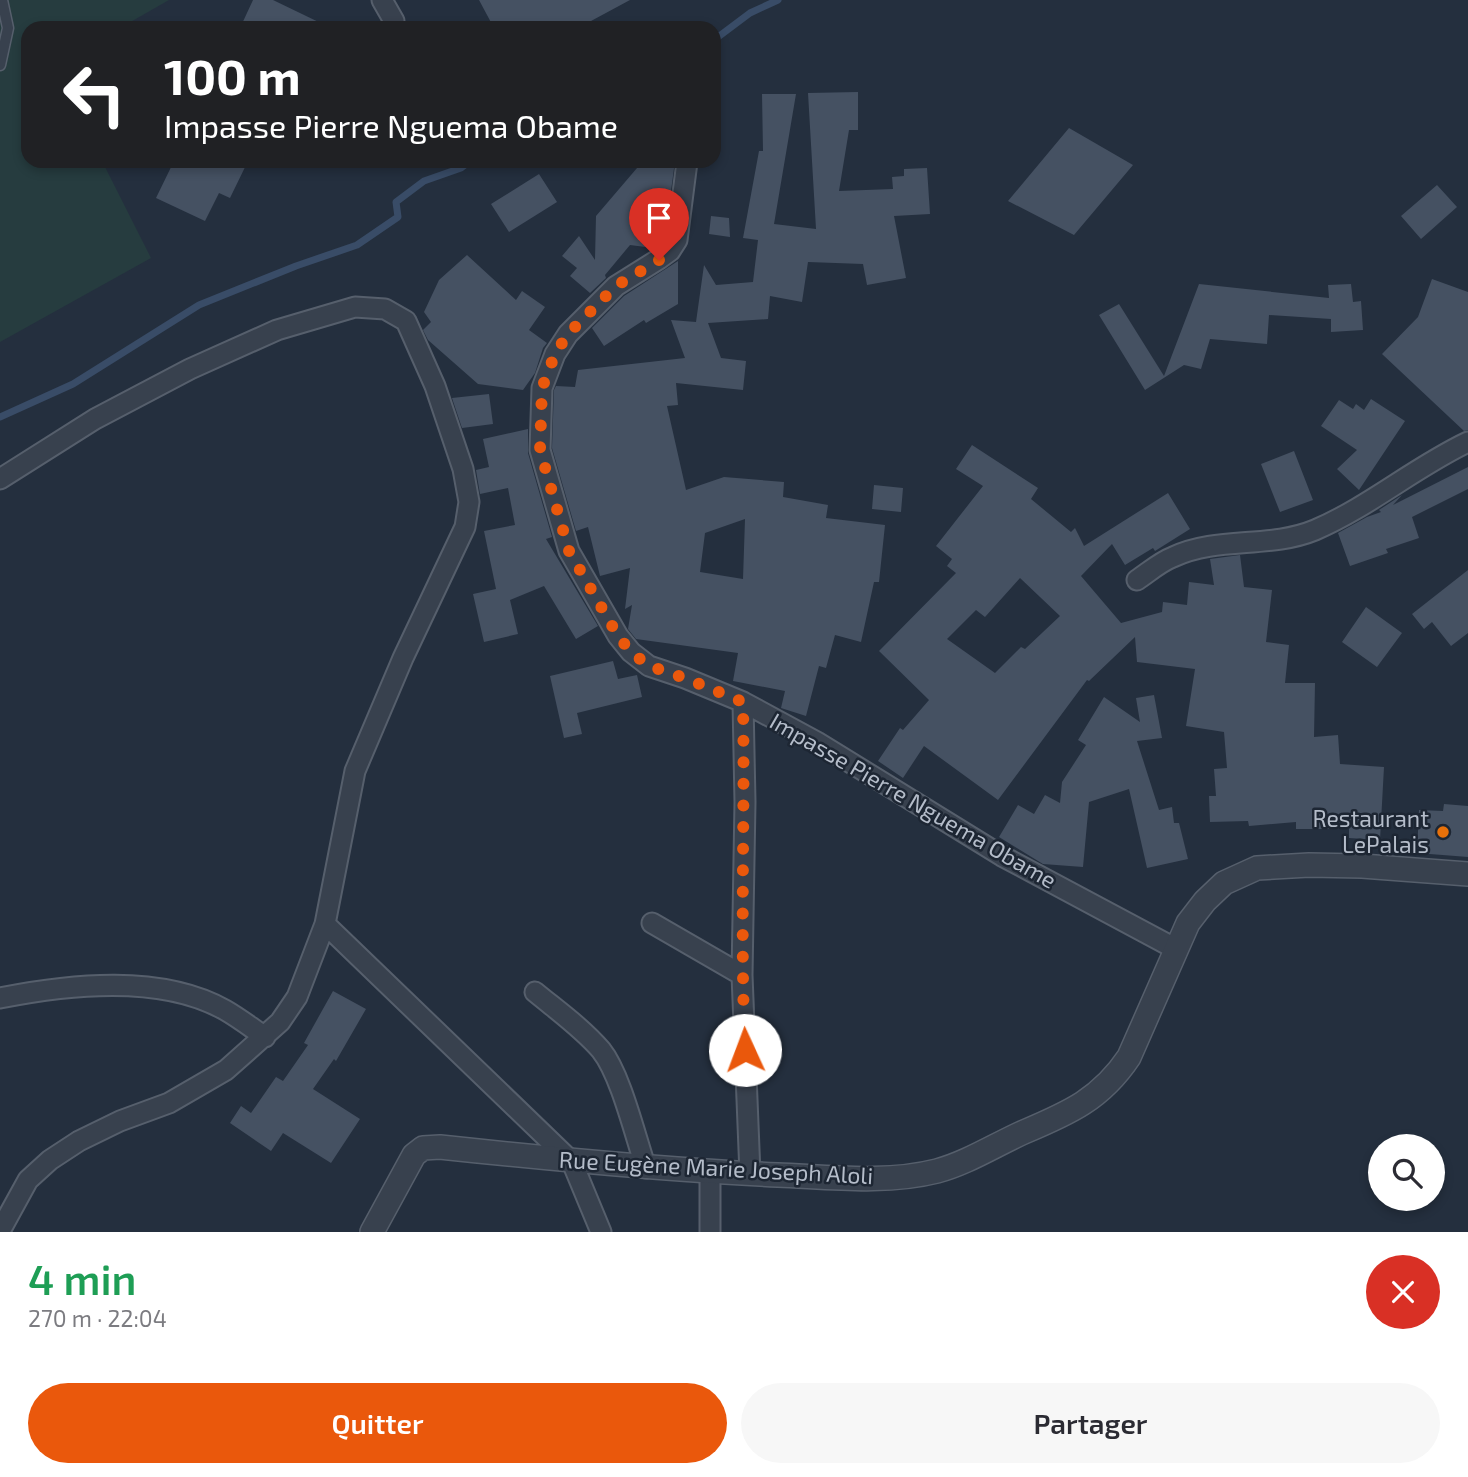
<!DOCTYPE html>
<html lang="fr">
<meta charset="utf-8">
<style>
body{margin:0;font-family:"Exo 2",sans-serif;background:#f7f7f7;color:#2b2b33;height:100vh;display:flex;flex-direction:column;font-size:26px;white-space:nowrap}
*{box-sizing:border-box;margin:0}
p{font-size:23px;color:#7c7c81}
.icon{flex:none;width:38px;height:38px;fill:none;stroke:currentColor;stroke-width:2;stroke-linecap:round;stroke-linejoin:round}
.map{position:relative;height:1232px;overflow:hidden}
.panel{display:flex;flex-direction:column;background:#fff;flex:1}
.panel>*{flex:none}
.top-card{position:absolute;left:21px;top:21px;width:700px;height:147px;border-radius:21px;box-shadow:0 4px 10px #0003;background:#202124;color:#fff;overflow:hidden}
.fabs{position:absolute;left:1368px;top:1134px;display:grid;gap:14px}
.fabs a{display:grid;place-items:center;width:77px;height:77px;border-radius:50%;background:#fff;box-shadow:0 4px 10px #0003;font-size:35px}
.pin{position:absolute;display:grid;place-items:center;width:60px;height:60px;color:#fff;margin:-72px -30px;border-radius:50% 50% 50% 0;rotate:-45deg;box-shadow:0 0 7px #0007}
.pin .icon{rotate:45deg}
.me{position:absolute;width:77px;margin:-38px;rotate:358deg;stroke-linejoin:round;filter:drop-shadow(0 0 5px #0008)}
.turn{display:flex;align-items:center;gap:24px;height:147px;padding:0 28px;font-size:32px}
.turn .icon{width:91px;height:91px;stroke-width:2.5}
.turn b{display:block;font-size:49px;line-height:60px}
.round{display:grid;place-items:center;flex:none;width:74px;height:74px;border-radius:37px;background:#f7f7f7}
.head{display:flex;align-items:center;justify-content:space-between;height:119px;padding:0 28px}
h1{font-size:42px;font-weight:600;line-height:52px;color:#1e9e55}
.action{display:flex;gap:14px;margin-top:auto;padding:14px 28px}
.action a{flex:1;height:80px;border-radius:42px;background:#ea580c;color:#fff;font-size:28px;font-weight:600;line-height:80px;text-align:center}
.action a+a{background:#f7f7f7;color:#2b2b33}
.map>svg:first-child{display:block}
.green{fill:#263c3f}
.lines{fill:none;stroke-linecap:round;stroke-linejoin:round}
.stream{stroke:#394c67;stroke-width:7}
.building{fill:#455162;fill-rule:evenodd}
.service-casing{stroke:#565f6c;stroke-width:13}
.minor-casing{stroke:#565f6c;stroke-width:23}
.tertiary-casing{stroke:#565f6c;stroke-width:26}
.service{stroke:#38414e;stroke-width:10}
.minor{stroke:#38414e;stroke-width:19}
.tertiary{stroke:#38414e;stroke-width:23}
.route{stroke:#ea580c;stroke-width:12;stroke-dasharray:0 21.6}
.food-dot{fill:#e8710a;stroke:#1d2633;stroke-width:2.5}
.labels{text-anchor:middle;stroke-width:5;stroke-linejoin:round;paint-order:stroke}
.street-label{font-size:23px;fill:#b4bcc9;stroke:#1d2633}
.poi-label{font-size:23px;fill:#b4bcc9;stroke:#1d2633;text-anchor:end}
</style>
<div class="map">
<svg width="1468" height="1232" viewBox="0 0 1468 1232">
<rect width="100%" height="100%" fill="#242f3e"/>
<path class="green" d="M0,0h169l-49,28h-92v133h74l49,97 -151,84z"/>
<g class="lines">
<path class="stream" d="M714,40l36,-27 28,-13
M0,417l73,-33 126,-79 97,-39 61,-21 41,-28 -2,-15 28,-21 37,-13 9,-7"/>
</g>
<path class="building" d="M253,0h20l58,28h-91z
M479,0h151l-52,28h-84z
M858,92v38h-9l-10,61 54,-2 -1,-12 12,-1v-7l23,-1 3,46 -36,2 12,62 -39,7 -4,-21 -55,-2 -6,40 -32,-6 -2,23 -60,4 13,35 25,3 -3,29 -67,-7 2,22 -11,1 19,84 38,-13 60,5 -1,15 45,8 -2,13 59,7 -6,57h-5l-13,60 -26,-7 -9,33 -7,-2 -13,50 -25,-8 4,-17 -52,-10 5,-28 -102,-14 -8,-10 4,-24 -7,4 5,-41 -30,8 -12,-49 -12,4 -24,-83 2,-58 2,-4 19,1 3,-17 107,-12 -14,-38 25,2 8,-57 12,20 37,-3 5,-42 -15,-2 16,-87h4l-1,-57h34l-22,130 42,5 -8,-136zM745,519l-2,60 -43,-7 5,-39z
M1069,128l64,37 -59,70 -66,-34z
M174,161h74l-18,37 -11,-5 -14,28 -49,-23z
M643,161h32l-10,75 -12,12 -23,-3 -25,30 1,3 -16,15 -20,-17 7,-8 -15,-12 17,-20 16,24 1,-44z
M539,174l18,28 -48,30 -18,-28z
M1437,185l20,22 -36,32 -20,-23z
M711,216l18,2 1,19 -21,-3z
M467,255l49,45 6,-9 23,16 -16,23 18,13 -4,5 -8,25 -12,17 -45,-6 -50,-44 -5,-10 8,-8 -7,-10 15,-32z
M678,261v43l-32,19 -2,-3 -40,26 -12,-18 32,-32z
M1432,279l36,13v138l-4,1 -82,-77 36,-37z
M1199,284l130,14 -1,-13 23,-1 2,18 8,-1 2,29 -32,2v-13l-62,-4 -2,29 -57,-5 -9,30 -17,-4 -39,25 -46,-75 20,-11 45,72z
M489,394l4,30 -31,4 -10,-30z
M1371,399l34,22 -46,69 -22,-21 20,-19 -36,-24 18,-26 14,9 3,-5 8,6z
M528,429v24l24,84 -6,2 52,87 -22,13 -32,-53 -34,14 8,34 -34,8 -11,-48 23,-5 -12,-58 31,-6 -7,-37 -28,6 -4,-24 13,-3 -6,-28z
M972,445l66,43 -7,11 40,33 4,-4 9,18 84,-53 22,36 -35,22 -2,-3 -28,17 -13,-21 -31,32 40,47 41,-11 1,-10 24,3 2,-23 25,3 -4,-26 30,-4 4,32 28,3 -6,52 23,3 -4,38h30l-1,54 24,-2 2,29 44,3 -4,73 -31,-2v-9h-53v-7l-47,4 -1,-5 -38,1 -1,-26h7l-2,-27 13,-1 -3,-36 -38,-6 9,-57 -58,-7 -2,-25 -46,44 -2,-1 -89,120 -74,-54 -21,32 -25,-17 22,-33 3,2 26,-30 -50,-49 77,-78 -9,-7 5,-7 -16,-13 47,-60 -27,-17zM1020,578l40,38 -35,33 -4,-2 -26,26 -48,-34 29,-29 9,7z
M1294,451l19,49 -33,12 -19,-48z
M1468,467v22l-56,28 7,21 -33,11 2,4 -38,13 -12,-33 29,-16 14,-5 -2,-2 23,-15 -9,10z
M874,485l29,3 -2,24 -29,-3z
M1468,570v63l-17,13 -19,-24 -8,7 -12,-15z
M1366,607l36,26 -25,34 -35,-25z
M613,661l5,18 19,-4 5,22 -65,16 5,21 -18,4 -14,-62z
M1154,695l8,43 -25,3 22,69 13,-3 2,16h5l9,36 -41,9 -18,-79 -40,13 -6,65 -40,-3 -44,-27 19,-32 16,9 11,-19 15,8 2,-21 24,-37 -8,-5 26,-43 36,25 -4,-24z
M1444,804l24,2v51l-51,-4 2,-43 24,1z
M333,991l33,18 -30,52 -2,-2 -21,30 47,30 -29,44 -48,-30 -12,18 -41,-28 11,-17 10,7 25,-36 7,4 25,-36 -4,-2z"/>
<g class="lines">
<g class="service-casing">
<path id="service" d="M0,65l8,-37 -6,-28"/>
</g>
<g class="minor-casing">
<path id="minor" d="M382,0l12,21
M687,162l-10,78 -7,11 -11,8 -43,27 -48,48 -13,20 -13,34 -2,62 29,101 49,85 13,16 18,14 36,12 58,24 74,40 185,114 174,93
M0,479l95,-60 95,-50 87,-39 78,-23 30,2 21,12 29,65 28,83 6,33 -4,25 -62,131 -48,113 -30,153 -28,73 -17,25 -54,48 -57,33 -49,18 -41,20 -29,19 -22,20 -28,51
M1137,580c12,-8 23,-18 36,-23 45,-21 96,-8 142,-27 54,-23 100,-63 153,-88
M743,702l2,100 -3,173 8,199
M652,923l90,52
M325,924l247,238 29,70
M535,992c23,19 47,36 66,58 20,25 34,86 45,118
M0,998c70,-14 161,-24 225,12 14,8 27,18 40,27
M710,1232v-61"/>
</g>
<g class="tertiary-casing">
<path id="tertiary" d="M372,1232l42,-77 9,-7 17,-1c112,12 225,23 338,28 51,2 108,9 159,-4 30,-8 58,-26 87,-39 45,-19 77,-33 105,-75l59,-134 17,-22 19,-18 33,-15 52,-3 53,1 106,8"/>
</g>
<use href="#service" class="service"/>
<use href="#minor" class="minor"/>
<use href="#tertiary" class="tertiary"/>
</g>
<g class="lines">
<path class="route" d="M659,260l-43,26 -48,48 -13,20 -13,34 -2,62 29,101 49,85 13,16 18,14 36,12 58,24c2,116 -3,232 2,348"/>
</g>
<circle class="food-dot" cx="1443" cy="832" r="7"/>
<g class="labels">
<g class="street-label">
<text transform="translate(913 801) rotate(30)" y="8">Impasse Pierre Nguema Obame</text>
<text transform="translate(716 1168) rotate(3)" y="8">Rue Eugène Marie Joseph Aloli</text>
</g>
<g class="poi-label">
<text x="1429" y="827">Restaurant<tspan x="1429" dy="26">LePalais</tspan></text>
</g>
</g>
</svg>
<div class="fabs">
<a><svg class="icon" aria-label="search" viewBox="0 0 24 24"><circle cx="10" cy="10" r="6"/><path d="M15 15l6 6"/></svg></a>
</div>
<div class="pin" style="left:659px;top:260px;background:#d93025"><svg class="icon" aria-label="arrive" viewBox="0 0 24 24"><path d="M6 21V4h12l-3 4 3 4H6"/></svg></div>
<svg class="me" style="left:745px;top:1050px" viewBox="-20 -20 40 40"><circle r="19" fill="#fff"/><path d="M0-13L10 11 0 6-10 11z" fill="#ea580c"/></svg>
<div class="top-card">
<div class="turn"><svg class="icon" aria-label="left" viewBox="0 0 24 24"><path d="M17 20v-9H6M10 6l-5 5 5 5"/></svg><div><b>100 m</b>Impasse Pierre Nguema Obame</div></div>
</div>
</div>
<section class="panel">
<div class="head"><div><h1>4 min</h1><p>270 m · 22:04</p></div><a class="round" style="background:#d93025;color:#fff"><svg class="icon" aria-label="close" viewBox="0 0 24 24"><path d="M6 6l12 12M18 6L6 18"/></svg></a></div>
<div class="action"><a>Quitter</a><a>Partager</a></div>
</section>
